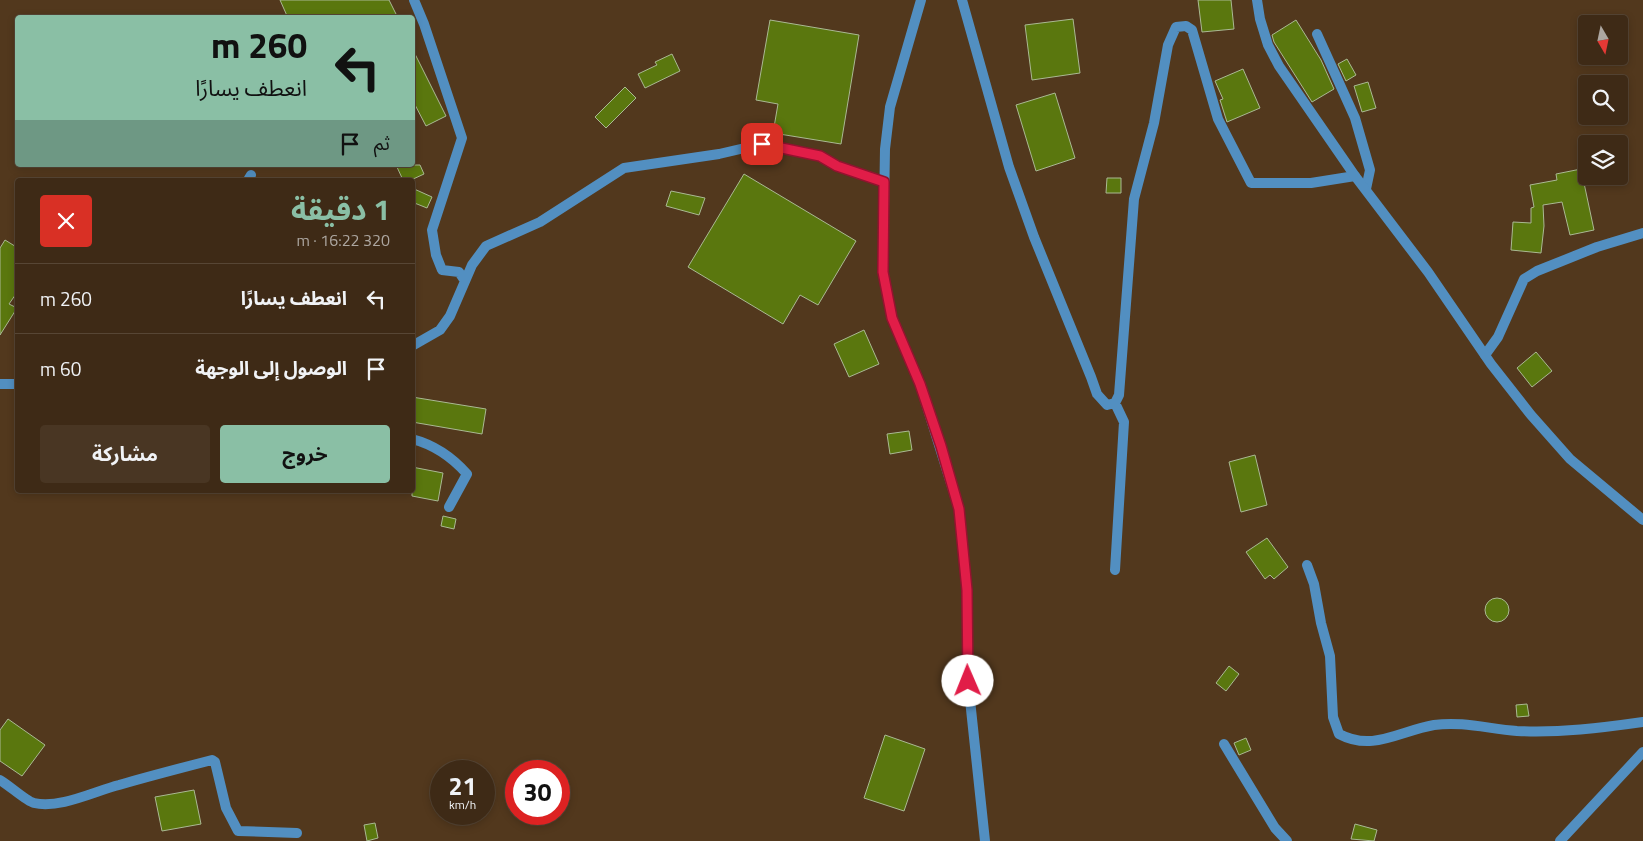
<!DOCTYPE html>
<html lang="ar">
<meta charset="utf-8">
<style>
body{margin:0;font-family:"Titillium Web","Noto Sans Arabic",sans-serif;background:#493623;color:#f1f3f6;direction:rtl;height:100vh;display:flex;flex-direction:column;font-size:19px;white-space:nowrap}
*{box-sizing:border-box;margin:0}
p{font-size:16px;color:#ada7a1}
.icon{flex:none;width:28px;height:28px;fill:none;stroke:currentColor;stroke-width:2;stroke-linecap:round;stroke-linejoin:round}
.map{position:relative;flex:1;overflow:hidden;direction:ltr}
.drawer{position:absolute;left:15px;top:178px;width:400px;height:315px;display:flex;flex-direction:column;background:#3e2a16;border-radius:5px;box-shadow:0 2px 8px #0003,0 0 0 1px #574635;direction:rtl}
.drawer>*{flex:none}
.hud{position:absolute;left:15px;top:15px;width:400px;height:152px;border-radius:5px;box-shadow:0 2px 8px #0003,0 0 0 1px #574635;direction:rtl;background:#8abfa5;color:#111;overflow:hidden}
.needle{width:32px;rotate:171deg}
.tools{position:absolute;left:1578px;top:15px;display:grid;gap:10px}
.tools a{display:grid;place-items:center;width:50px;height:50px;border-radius:5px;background:#3e2a16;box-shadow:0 2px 8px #0003,0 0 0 1px #574635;font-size:25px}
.speed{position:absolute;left:430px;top:760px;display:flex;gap:10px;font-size:25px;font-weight:700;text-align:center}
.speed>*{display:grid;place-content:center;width:65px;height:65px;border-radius:50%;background:#3e2a16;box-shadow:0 2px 8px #0003,0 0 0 1px #574635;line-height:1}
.speed small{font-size:12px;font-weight:400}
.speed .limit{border:8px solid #d22;background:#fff;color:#111}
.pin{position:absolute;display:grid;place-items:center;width:42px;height:42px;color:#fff;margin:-21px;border-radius:10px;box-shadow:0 2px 8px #0006}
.me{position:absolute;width:55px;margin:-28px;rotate:359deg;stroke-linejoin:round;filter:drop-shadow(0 0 4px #0008)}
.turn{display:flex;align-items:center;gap:18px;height:105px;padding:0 25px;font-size:22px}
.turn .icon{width:65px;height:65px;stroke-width:2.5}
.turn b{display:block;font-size:35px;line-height:42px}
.then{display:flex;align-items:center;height:48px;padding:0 25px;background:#0003;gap:10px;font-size:19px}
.round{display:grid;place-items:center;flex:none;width:52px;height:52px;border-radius:5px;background:#493623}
.head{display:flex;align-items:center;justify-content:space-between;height:85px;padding:0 25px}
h1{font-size:30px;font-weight:700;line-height:38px;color:#8abfa5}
.button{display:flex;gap:10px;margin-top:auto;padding:10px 25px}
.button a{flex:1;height:58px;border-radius:5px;background:#8abfa5;color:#111;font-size:20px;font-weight:700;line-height:58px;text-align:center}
.button a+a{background:#493623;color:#f1f3f6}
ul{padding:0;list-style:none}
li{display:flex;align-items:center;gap:15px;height:70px;padding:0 25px;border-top:1px solid #574635}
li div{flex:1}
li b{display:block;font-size:19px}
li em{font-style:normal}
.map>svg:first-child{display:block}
.building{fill:#5a770e;stroke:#aab993}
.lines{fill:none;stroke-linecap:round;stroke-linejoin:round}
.minor{stroke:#528fc1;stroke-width:10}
.tertiary{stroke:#528fc1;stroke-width:10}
.route-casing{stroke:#92132f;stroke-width:12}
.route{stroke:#e11d48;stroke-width:9}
</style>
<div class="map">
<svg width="1643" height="841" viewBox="0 0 1643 841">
<rect width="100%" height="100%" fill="#52381d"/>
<path class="building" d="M280,0h109l9,18h-110z
M1198,0h33l3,29 -32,3z
M1073,19l7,54 -48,7 -7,-55z
M770,20l89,15 -18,109 -68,-11 5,-29 -22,-4z
M1296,20l25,40 13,29 -22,13 -38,-60 -2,-7z
M412,48l34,68 -20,10 -14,-27z
M672,54l8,17 -35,17 -7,-14 19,-9 -2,-3z
M1347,59l9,16 -10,6 -8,-17z
M1243,69l17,39 -33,14 -7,-22 3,-1 -8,-18z
M1368,82l8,26 -14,4 -8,-26z
M625,87l11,11 -30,30 -11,-11z
M1055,93l20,65 -39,13 -20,-66z
M396,165h24l4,9 -13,6h-8z
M1581,169l13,61 -24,5 -8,-33 -19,3 1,21 -3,27 -30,-3 2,-28 18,1v-15l3,-1 -4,-22 27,-5 -1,-6z
M744,174l112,67 -38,64 -18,-10 -17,29 -95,-57z
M1107,178h14v15h-15z
M412,188l20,9 -5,11 -15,-6z
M671,191l34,7 -6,17 -33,-9z
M5,240l13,8v43l-9,13 8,4 -17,27v-87z
M864,330l15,34 -30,13 -15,-33z
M1536,352l16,19 -20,16 -15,-19z
M412,397l74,12 -4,25 -70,-12z
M909,431l3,19 -22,4 -3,-20z
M1255,455l12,50 -26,7 -12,-50z
M412,467l31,6 -5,28 -26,-5z
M443,516l13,3 -2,10 -13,-3z
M1267,538l21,29 -14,12 -4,-4 -5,4 -19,-27z
M1485 610a12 12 0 1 1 24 0a12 12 0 1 1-24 0Z
M1229,666l10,8 -13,17 -10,-8z
M1527,704l2,12 -12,1 -1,-12z
M8,719l37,26 -23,31 -22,-15v-31z
M885,735l40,14 -21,62 -40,-13z
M1246,738l5,12 -12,5 -5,-12z
M194,790l7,34 -39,7 -7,-34z
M375,823l3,15 -11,3 -3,-16z
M1355,824l22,6 -3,11 -23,-2z"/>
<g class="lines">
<path class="minor" d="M414,0l10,24 38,114 -30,92 4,25 6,15 17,2 6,9
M921,0l-31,107 -5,42 -2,123 9,46 28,66 39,125 8,81 1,91 17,160
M962,0l47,167 25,70 57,140 6,17 10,11 8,-2 4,-8 15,-196 20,-76 14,-78 8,-18 10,-1 6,4 26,89 33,64h60l44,-7
M1317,34l38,84 15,52 -4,19
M248,180l3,-5
M412,346l28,-16 10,-14 22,-51 14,-19 54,-24 84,-54 95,-14 43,-10 58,12 17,10 47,16
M1485,355l13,-18 26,-58 13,-8 60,-24 46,-14
M0,384h18
M412,439c23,6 40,18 55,35l-18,33
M1307,565l7,19 7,39 9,33 3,61 6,17c34,18 60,-3 95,-9 29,-4 55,4 83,6 43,2 84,-3 126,-9
M1115,570l9,-148 -9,-19
M1224,744l51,84 12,13
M0,780c9,5 26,21 34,23 26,6 61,-12 85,-18 31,-9 62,-17 93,-25l3,2 11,46 12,23 59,2"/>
<path class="tertiary" d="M1257,0l3,19 8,26 11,21 76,110 73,96 63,92 40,51 39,44 73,61
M1560,841l83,-89"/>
</g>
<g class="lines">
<g class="route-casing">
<path id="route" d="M762,144l58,12 17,10 47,16 -1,90 9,46 28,66 21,62 18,63 8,81 1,91"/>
</g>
<use href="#route" class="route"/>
</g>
</svg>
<div class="tools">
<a><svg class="needle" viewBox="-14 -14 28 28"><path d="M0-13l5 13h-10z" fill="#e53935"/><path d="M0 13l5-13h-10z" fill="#ada7a1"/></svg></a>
<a><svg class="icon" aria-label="search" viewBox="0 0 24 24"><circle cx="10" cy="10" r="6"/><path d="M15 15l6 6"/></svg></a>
<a><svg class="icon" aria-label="layers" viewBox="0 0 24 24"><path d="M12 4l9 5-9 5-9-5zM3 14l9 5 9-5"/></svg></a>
</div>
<div class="speed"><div>21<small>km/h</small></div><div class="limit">30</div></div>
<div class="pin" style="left:762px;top:144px;background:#d93025"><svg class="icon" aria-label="arrive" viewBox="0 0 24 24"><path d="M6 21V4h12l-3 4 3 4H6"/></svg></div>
<svg class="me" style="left:968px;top:681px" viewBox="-20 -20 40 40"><circle r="19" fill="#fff"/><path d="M0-13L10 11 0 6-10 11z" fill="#e11d48"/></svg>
<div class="hud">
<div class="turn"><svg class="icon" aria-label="left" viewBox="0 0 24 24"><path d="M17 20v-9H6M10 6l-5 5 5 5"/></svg><div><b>260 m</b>انعطف يسارًا</div></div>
<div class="then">ثم<svg class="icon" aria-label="arrive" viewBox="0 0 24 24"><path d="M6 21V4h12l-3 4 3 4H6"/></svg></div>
</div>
<section class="drawer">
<div class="head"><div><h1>1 دقيقة</h1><p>320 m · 16:22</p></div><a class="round" style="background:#d93025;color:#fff"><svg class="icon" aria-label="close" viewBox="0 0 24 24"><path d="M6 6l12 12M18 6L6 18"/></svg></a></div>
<ul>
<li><svg class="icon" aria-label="left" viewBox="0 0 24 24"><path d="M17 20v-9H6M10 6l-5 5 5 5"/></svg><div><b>انعطف يسارًا</b></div><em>260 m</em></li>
<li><svg class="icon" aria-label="arrive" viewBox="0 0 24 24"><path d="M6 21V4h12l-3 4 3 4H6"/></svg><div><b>الوصول إلى الوجهة</b></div><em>60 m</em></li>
</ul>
<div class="button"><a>خروج</a><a>مشاركة</a></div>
</section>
</div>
